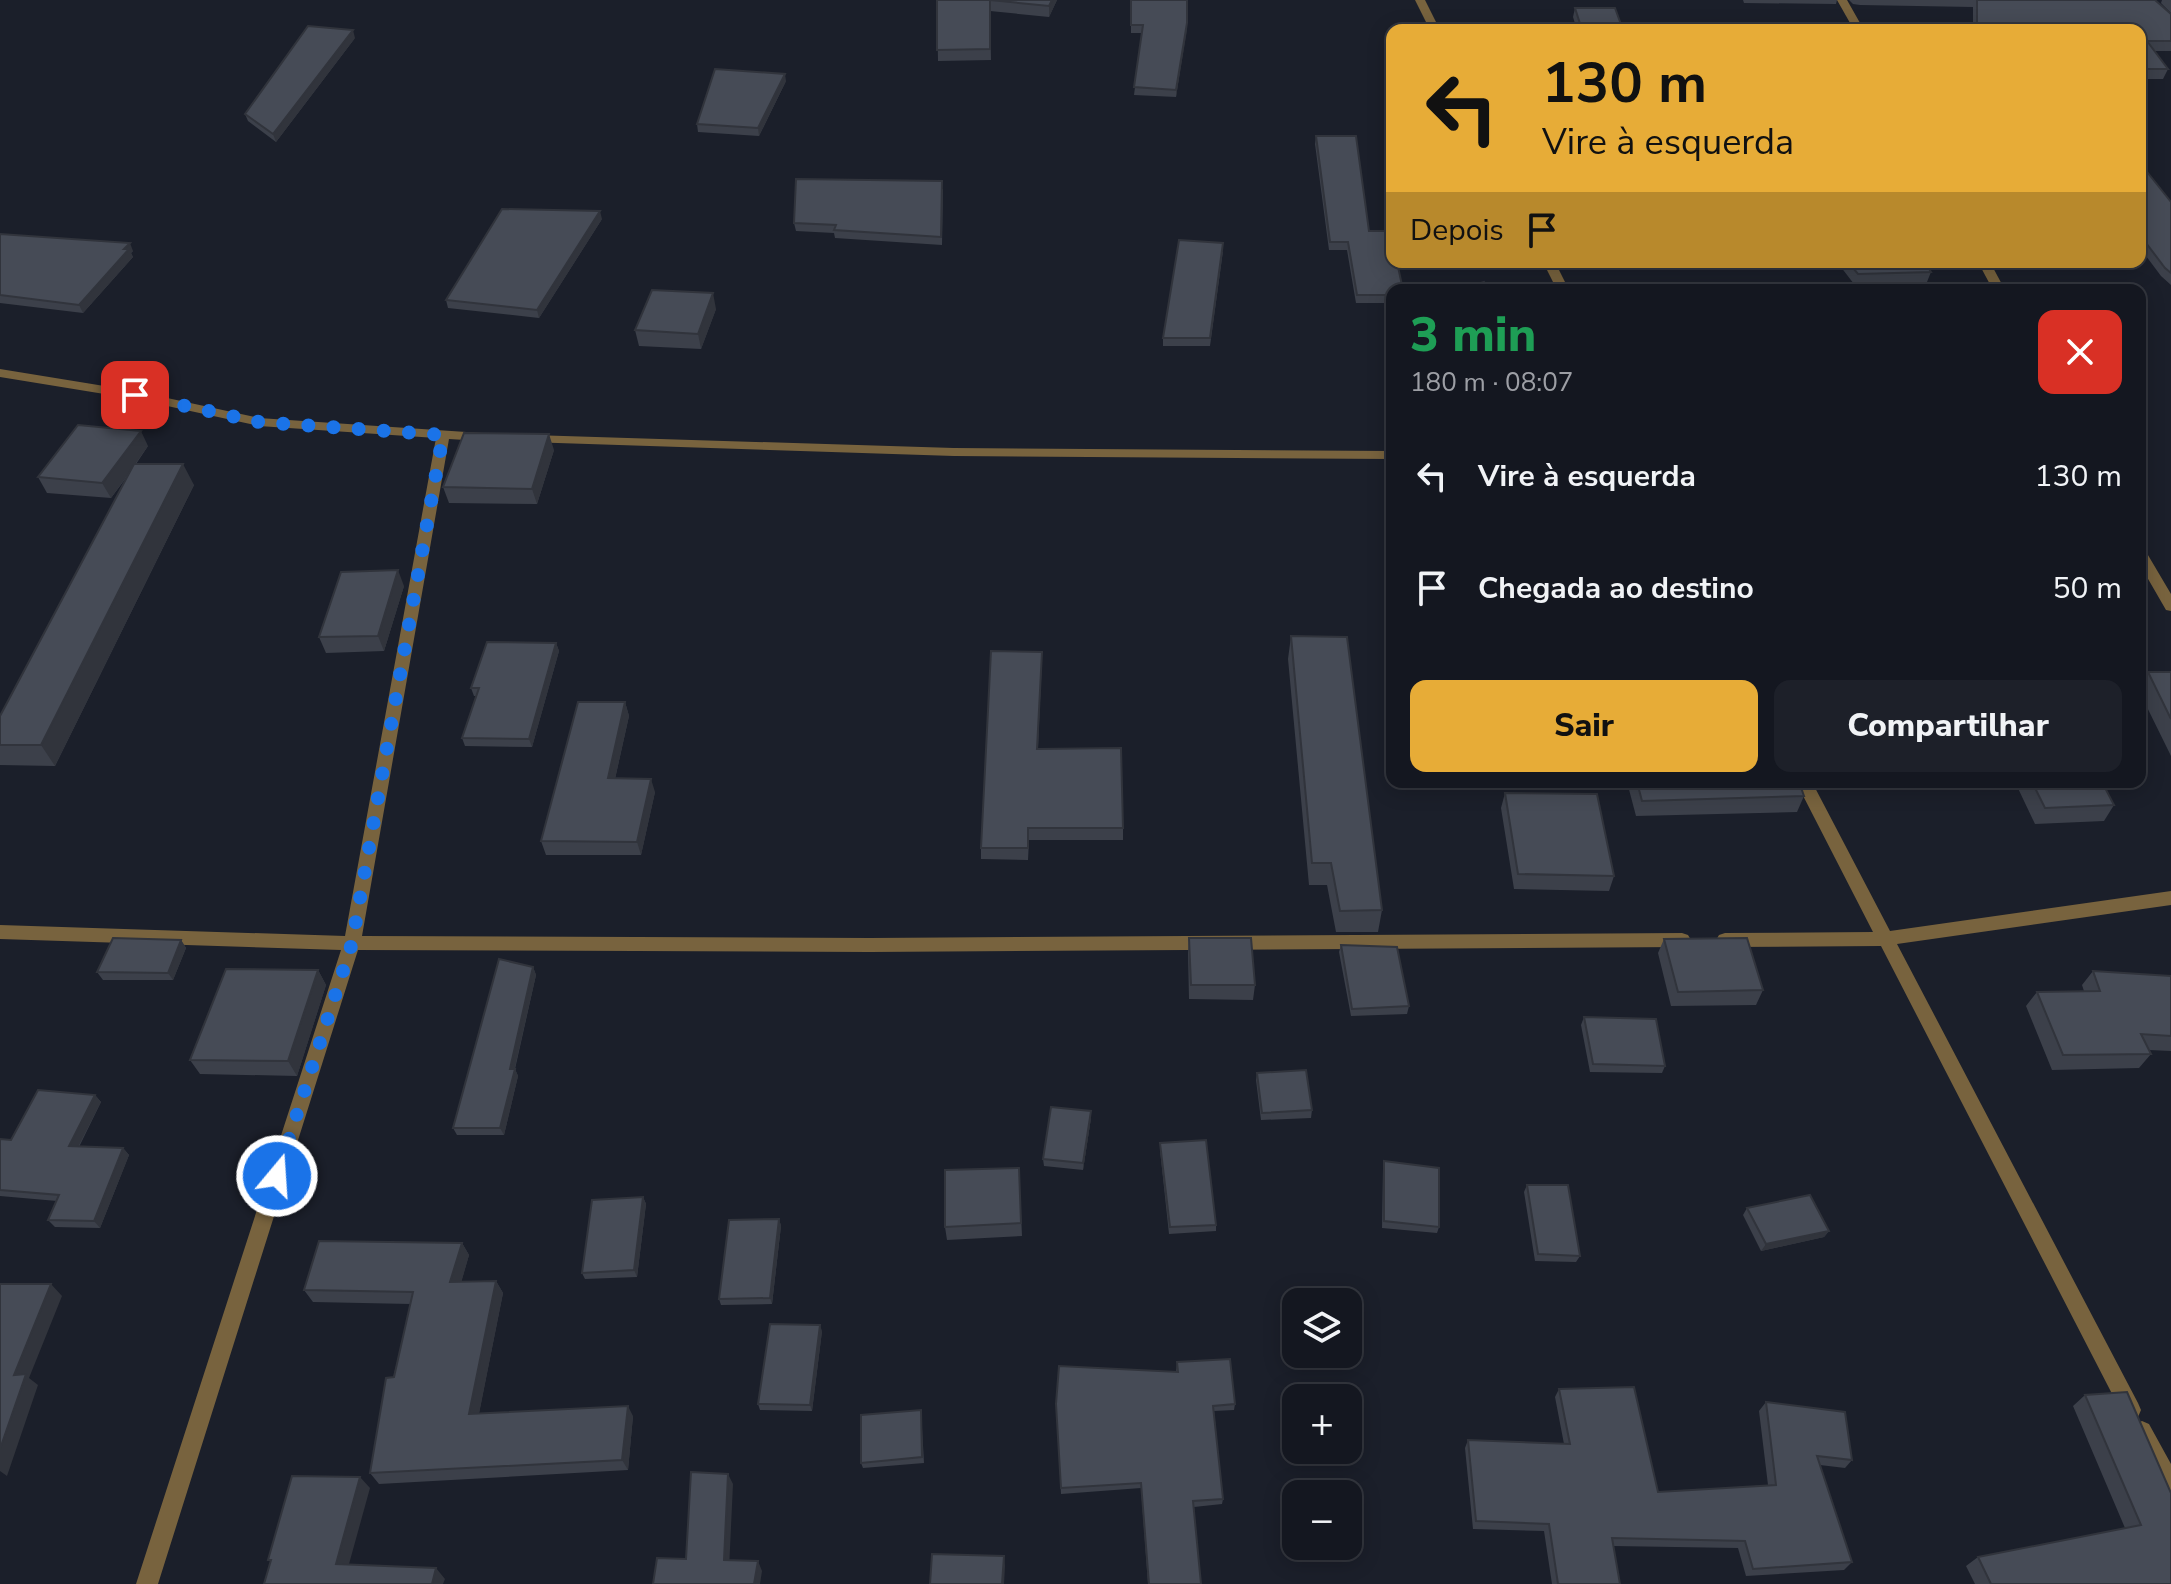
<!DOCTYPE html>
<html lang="pt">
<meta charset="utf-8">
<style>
body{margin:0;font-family:"Nunito Sans",sans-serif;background:#1d2029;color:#f1f3f6;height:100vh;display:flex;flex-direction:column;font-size:30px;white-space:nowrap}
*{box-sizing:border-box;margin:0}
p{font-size:26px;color:#9d9fa5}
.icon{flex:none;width:44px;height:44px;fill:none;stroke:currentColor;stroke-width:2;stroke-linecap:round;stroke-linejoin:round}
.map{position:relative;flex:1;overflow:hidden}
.side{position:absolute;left:1386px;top:284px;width:760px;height:504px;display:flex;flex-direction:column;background:#141720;border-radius:16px;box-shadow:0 4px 20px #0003,0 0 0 2px #33363e}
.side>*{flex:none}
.top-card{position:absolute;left:1386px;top:24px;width:760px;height:244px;border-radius:16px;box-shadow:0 4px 20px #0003,0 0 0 2px #33363e;background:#e7ac37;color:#111;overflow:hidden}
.fabs{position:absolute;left:1282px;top:1288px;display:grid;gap:16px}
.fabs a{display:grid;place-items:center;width:80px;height:80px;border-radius:16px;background:#141720;box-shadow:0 4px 20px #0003,0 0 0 2px #33363e;font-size:40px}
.pin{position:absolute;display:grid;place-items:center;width:68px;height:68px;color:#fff;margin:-34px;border-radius:16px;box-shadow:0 4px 12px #0006}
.me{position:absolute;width:88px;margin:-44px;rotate:18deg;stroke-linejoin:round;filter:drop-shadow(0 0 6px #0008)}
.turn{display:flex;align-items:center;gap:28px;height:168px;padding:0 24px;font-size:36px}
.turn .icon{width:104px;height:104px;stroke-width:2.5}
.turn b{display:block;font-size:56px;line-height:68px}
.then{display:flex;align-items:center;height:76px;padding:0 24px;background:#0003;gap:16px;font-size:30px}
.round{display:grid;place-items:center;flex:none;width:84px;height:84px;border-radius:16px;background:#1d2029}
.headline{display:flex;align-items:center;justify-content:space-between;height:136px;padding:0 24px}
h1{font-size:48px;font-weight:800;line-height:60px;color:#1e9e55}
.button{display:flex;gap:16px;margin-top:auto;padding:16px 24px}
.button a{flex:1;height:92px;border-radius:16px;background:#e7ac37;color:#111;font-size:32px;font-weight:800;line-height:92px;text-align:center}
.button a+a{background:#1d2029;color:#f1f3f6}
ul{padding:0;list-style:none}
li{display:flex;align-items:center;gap:24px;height:112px;padding:0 24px}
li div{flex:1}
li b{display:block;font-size:30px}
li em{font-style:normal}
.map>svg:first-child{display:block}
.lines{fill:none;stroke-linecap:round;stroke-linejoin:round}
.street{fill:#78633e;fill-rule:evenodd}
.wall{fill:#3c404a}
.shaded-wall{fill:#31343c}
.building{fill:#464b56;stroke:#31343c;stroke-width:2}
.route{stroke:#1a73e8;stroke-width:14;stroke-dasharray:0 25.2}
</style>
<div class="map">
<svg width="2171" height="1584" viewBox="0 0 2171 1584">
<rect width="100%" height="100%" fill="#1b1f2a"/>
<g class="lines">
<path class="street" d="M1415,0h10l15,30h-10z
M1837,0h10l17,30h-10z
M1543,262h12l14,28h-12z
M1978,262h12l15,28h-12z
M0,369l135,22 124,27 222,15 7,4 -7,4 -32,-2 -87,497 508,2 812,-5 6,2 3,5 -3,5 -6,2 -812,5 -512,-2 -200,634h-22l205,-634 -341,-11v-14l345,11 91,-498 -177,-12 -124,-27 -135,-22z
M532,435l422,13 438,3v8l-438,-3 -427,-14 -2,-3z
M2140,548l5,2 26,44v17l-5,-1 -26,-45z
M1796,782h16l78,149 281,-40v14l-274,39 241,459 3,7 -3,7 -7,3 -7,-3 -243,-471 -156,1 -6,-2 -3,-5 3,-5 6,-2 148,-1z
M2142,1421l7,3 22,40v33l-7,-4 -32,-62 3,-7z"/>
</g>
<path class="wall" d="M937,0h120l-8,17 -59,-6 1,49 -53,1z
M1131,0l56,23 -11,74 -42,-2 8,-62h-11z
M1743,0h94l-1,4 -92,-1z
M1849,0h306l16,14v37h-17l14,18 -5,10h-23v-49h-167v-23l-113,-2 -7,-1z
M2162,0h9v13l-10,-10z
M1575,8l48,22h-46l-4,-13z
M355,38l-79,104 -28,-21 -3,-7z
M786,81l-27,55 -61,-4 -1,-8z
M1316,136l53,95 23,59v13h-36l-9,-53h-18l-14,-106z
M2140,163l31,39v83l-10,-9 -21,-28z
M943,189l-1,56 -107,-7 -1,-5 -38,-2 -2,-8z
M602,219l-63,99 -91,-10 -2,-8z
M0,234l133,17 -2,2 2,4 -50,56 -83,-10z
M1223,251l-13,95h-47v-8z
M1837,262h88l6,10 -4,10 -73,2z
M716,309l-15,40 -62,-3 -4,-16z
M148,446l-12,18 58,21 -139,281 -55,-1v-49l129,-242 -18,24 -64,-5 -9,-16z
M554,450l-17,54 -88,-1 -6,-16z
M404,586l-20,65 -58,2 -7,-16z
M1291,636l91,274 -4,22h-42l-9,-47h-18l-21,-226z
M556,643l3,8 -27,96 -67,-1 -3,-8 14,-42h-2l-3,-8z
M1042,652l-4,97 85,79v12h-94l-1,20 -47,-1v-11z
M2148,672h23v84l-31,-63v-9z
M625,702l4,14 -14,63 40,13 -14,63h-95l-5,-14z
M1627,782h172l5,14 -7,16 -161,4z
M2015,782h87l12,23 -10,16 -69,3z
M1505,793l109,83 -5,15 -95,-2 -13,-81z
M1189,938l66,47 -2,15 -64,-1 -1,-46z
M1664,939l99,51 -7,15 -85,1 -13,-53z
M181,940l5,8 -13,32h-70l-6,-8z
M1341,945l68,61 -2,8 -56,2 -12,-64z
M533,967l3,8 -21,94 3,7 -14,59h-47l-4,-7z
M318,970l8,15 -29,91 -97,-2 -10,-14z
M2093,971l78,5v75l-22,-1 2,4 -12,14 -87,2 -26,-64 11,-14 47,-1 -2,-6z
M1584,1017l81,49 -3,7 -72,-1 -9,-47z
M1257,1073l55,37 -1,8 -50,2 -5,-40z
M95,1095l6,7 -22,45 44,1 6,7 -29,73 -45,-1 -7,-7 9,-19 -57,-5v-57l11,1z
M1091,1118l-8,52 -39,-4 -1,-7z
M1160,1143l56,82v6l-47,3 -9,-84z
M1384,1161l55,66 -2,6 -55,-5 1,-60z
M1019,1168l3,68 -75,4 -2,-13z
M1527,1185l53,71 -4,6 -41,-1 -11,-69z
M643,1197l3,7 -9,73 -52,2 -3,-6z
M1747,1208l82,23 -5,6 -63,14 -18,-36z
M779,1219l2,7 -9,78 -51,1 -2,-6z
M462,1243l7,12 -8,27 35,-1 7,12 -24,120 154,3 -5,54 -249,14 -9,-11 41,-169 -98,-2 -9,-12z
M822,1331l-10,80 -52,-1 -2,-6z
M1177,1362l58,42 -1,6 -20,1 9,88 -1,5 -28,3 7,77h-53l-7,-96 -80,6 -5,-90 120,-32z
M1559,1389l99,103 110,-7 -9,-74 7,-9 86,58 -7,8 -25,-3 32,97 -8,8 -98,6 -8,-28 -125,-2 7,38h-68l-8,-53 -71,-2 -8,-81 3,-8 96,4 -9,-47z
M2085,1395l86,189h-196l-9,-18 12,-9 147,-29 -52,-122z
M921,1410l3,53 -61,5 -2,-5z"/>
<path class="shaded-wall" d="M1052,0h5l-8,17v-11z
M1187,23v7l-11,67v-7z
M353,30l2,8 -79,104 -3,-8z
M785,74l1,7 -27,55 -1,-8z
M600,211l2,8 -63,99 -2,-8z
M130,243l3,8 -2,2 2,4 -50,56 -4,-8z
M713,293l3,16 -15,40 -3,-15z
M141,431l7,15 -37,52 -9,-15z
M549,434l5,16 -17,54 -5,-15z
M183,464l11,21 -139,281 -14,-21z
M398,570l6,16 -20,65 -6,-15z
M556,643l3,8 -27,96 -3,-8z
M1042,652v12l-5,97v-12z
M625,702l4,14 -17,76 -4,-14z
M651,779l4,13 -14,63 -4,-13z
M181,940l5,8 -13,32 -5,-7z
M533,967l3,8 -23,101 -3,-7z
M318,970l8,15 -29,91 -9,-15z
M515,1069l3,7 -14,59 -4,-7z
M95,1095l6,7 -26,51 -6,-7z
M1091,1111v7l-8,52v-7z
M123,1148l6,7 -29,73 -6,-7z
M643,1197l3,7 -9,73 -3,-7z
M779,1219l2,7 -9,78 -2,-6z
M1829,1231l-5,6 -63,14 5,-7z
M462,1243l7,12 -11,39 -8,-12z
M496,1281l7,12 -26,131 -8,-10z
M51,1284l11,12 -33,82 9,7 -31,91 -7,-5v-22l14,-74z
M820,1325l2,6 -10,80 -2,-6z
M628,1406l5,10 -5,54 -6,-10z
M728,1474l5,10 -4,86 -5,-10z
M360,1477l10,11 -24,87 -10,-11z
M1004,1556l1,10 -1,18h-2z
M758,1561l4,10 -2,13h-6z
M436,1568l9,11 -2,5h-11z"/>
<path class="building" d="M937,0h115l-3,6 -59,-6v49l-53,1z
M1131,0h56v23l-11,67 -42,-3 9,-62h-12z
M1977,0h178l16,14v27h-24l21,28h-28v-39h-163z
M1575,8h40l8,22h-41z
M308,26l45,4 -80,104 -28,-20z
M715,69l70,5 -27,54 -61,-4z
M1316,136h40l13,95h22l1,6v25h5l6,28h-11v5h-35l-9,-53h-18z
M2140,163l31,39v71l-6,-5 -25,-33z
M796,179l146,2 -1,56 -107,-7 2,-5 -42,-2z
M502,209l98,2 -63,99 -91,-10z
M0,234l130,9 -6,6h5l-50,56 -79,-10z
M1179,240l44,3 -13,95h-47z
M1848,262h77l6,10 -73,2z
M1484,282l3,8h-27v-1z
M652,290l61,3 -15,41 -63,-4z
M78,425l63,6 -39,52 -64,-6z
M464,433l85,1 -17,55 -89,-2z
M134,464h49l-142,281h-41v-29z
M398,570l-20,66 -59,1 22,-65z
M1291,636l56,1 35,273 -42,1 -9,-48h-19z
M487,642l69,1 -27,96 -67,-1 17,-50h-8z
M991,651l51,1 -5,97 84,-1 2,80h-95v20h-47z
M2148,672h23v47z
M578,702h47l-17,76 43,1 -14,63 -96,-1z
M1637,782h162l5,14 -162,5z
M2032,782h70l12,23 -69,3z
M1505,793l92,1 17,82 -96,-2z
M113,938l68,2 -13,33 -71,-1z
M1189,938h62l4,47h-64z
M1747,938l16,52 -85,2 -14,-53z
M1341,945l56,2 12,59 -57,3z
M499,959l34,8 -23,102h5l-15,59h-47z
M226,969l92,1 -30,91 -98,-1z
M2093,971l78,5v60l-30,-2 10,20 -88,1 -26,-63 63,-1z
M1584,1017l72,2 9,47 -72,-2z
M1306,1070l6,40 -50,3 -5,-40z
M38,1090l57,5 -26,51 54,2 -29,73 -46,-1 11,-25 -59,-5v-51l11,1z
M1051,1107l40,4 -8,52 -40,-4z
M1206,1140l10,85 -46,2 -10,-84z
M1384,1161l55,7v59l-55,-6z
M1019,1168l2,55 -76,4v-57z
M1527,1185h41l12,71 -42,-2z
M1810,1195l19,36 -63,13 -19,-36z
M643,1197l-9,73 -52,3 10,-73z
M779,1219l-9,79 -51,1 10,-79z
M319,1241l143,2 -12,39 46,-1 -27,133 159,-8 -6,54 -252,13 16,-95 8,-1 19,-85 -109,-2z
M0,1284h51l-37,91 12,-1 -26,75z
M770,1324l50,1 -10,80 -52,-1z
M1230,1359l5,45 -22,2 10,93 -30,2 8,83h-52l-8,-101 -80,5 -5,-84 3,-38 119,6 -1,-10z
M1634,1387l24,105 118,-7 -10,-83 79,10 7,48 -35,-4 35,106 -99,7 -8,-28 -133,-3 8,46h-62l-9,-60 -73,-3 -8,-81 102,4 -11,-55z
M2127,1392l44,101v91h-180l-13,-27 163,-32 -56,-130z
M921,1410l1,47 -61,6v-48z
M691,1472l37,2 -4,86 34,1 -4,23h-101l4,-26 29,1z
M292,1476l68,1 -24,87 100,4 -4,16h-168l7,-24h-3z
M932,1554l72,2 -2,28h-72z"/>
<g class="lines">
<path class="route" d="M135,395l124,27 184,13 -91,508 -75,233"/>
</g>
</svg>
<div class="fabs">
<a><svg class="icon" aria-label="layers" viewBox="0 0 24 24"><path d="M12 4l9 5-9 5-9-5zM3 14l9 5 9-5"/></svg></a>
<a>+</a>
<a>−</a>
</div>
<div class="pin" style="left:135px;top:395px;background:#d93025"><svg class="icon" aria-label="arrive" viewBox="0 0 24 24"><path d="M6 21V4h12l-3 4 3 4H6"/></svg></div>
<svg class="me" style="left:277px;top:1176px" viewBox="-20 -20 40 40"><circle r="17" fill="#1a73e8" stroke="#fff" stroke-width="3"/><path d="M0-11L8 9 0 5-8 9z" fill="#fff"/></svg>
<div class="top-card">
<div class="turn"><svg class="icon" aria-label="left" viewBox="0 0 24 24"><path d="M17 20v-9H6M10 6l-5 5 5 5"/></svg><div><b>130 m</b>Vire à esquerda</div></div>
<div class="then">Depois<svg class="icon" aria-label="arrive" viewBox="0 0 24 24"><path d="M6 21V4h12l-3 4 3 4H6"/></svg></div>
</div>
<section class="side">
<div class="headline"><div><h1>3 min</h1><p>180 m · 08:07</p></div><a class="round" style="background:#d93025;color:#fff"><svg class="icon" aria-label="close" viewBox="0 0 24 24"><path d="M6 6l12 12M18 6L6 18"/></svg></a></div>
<ul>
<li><svg class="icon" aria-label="left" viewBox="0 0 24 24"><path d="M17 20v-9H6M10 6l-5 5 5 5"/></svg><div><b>Vire à esquerda</b></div><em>130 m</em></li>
<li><svg class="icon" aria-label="arrive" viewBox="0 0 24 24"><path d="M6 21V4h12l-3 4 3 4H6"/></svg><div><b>Chegada ao destino</b></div><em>50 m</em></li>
</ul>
<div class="button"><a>Sair</a><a>Compartilhar</a></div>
</section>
</div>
